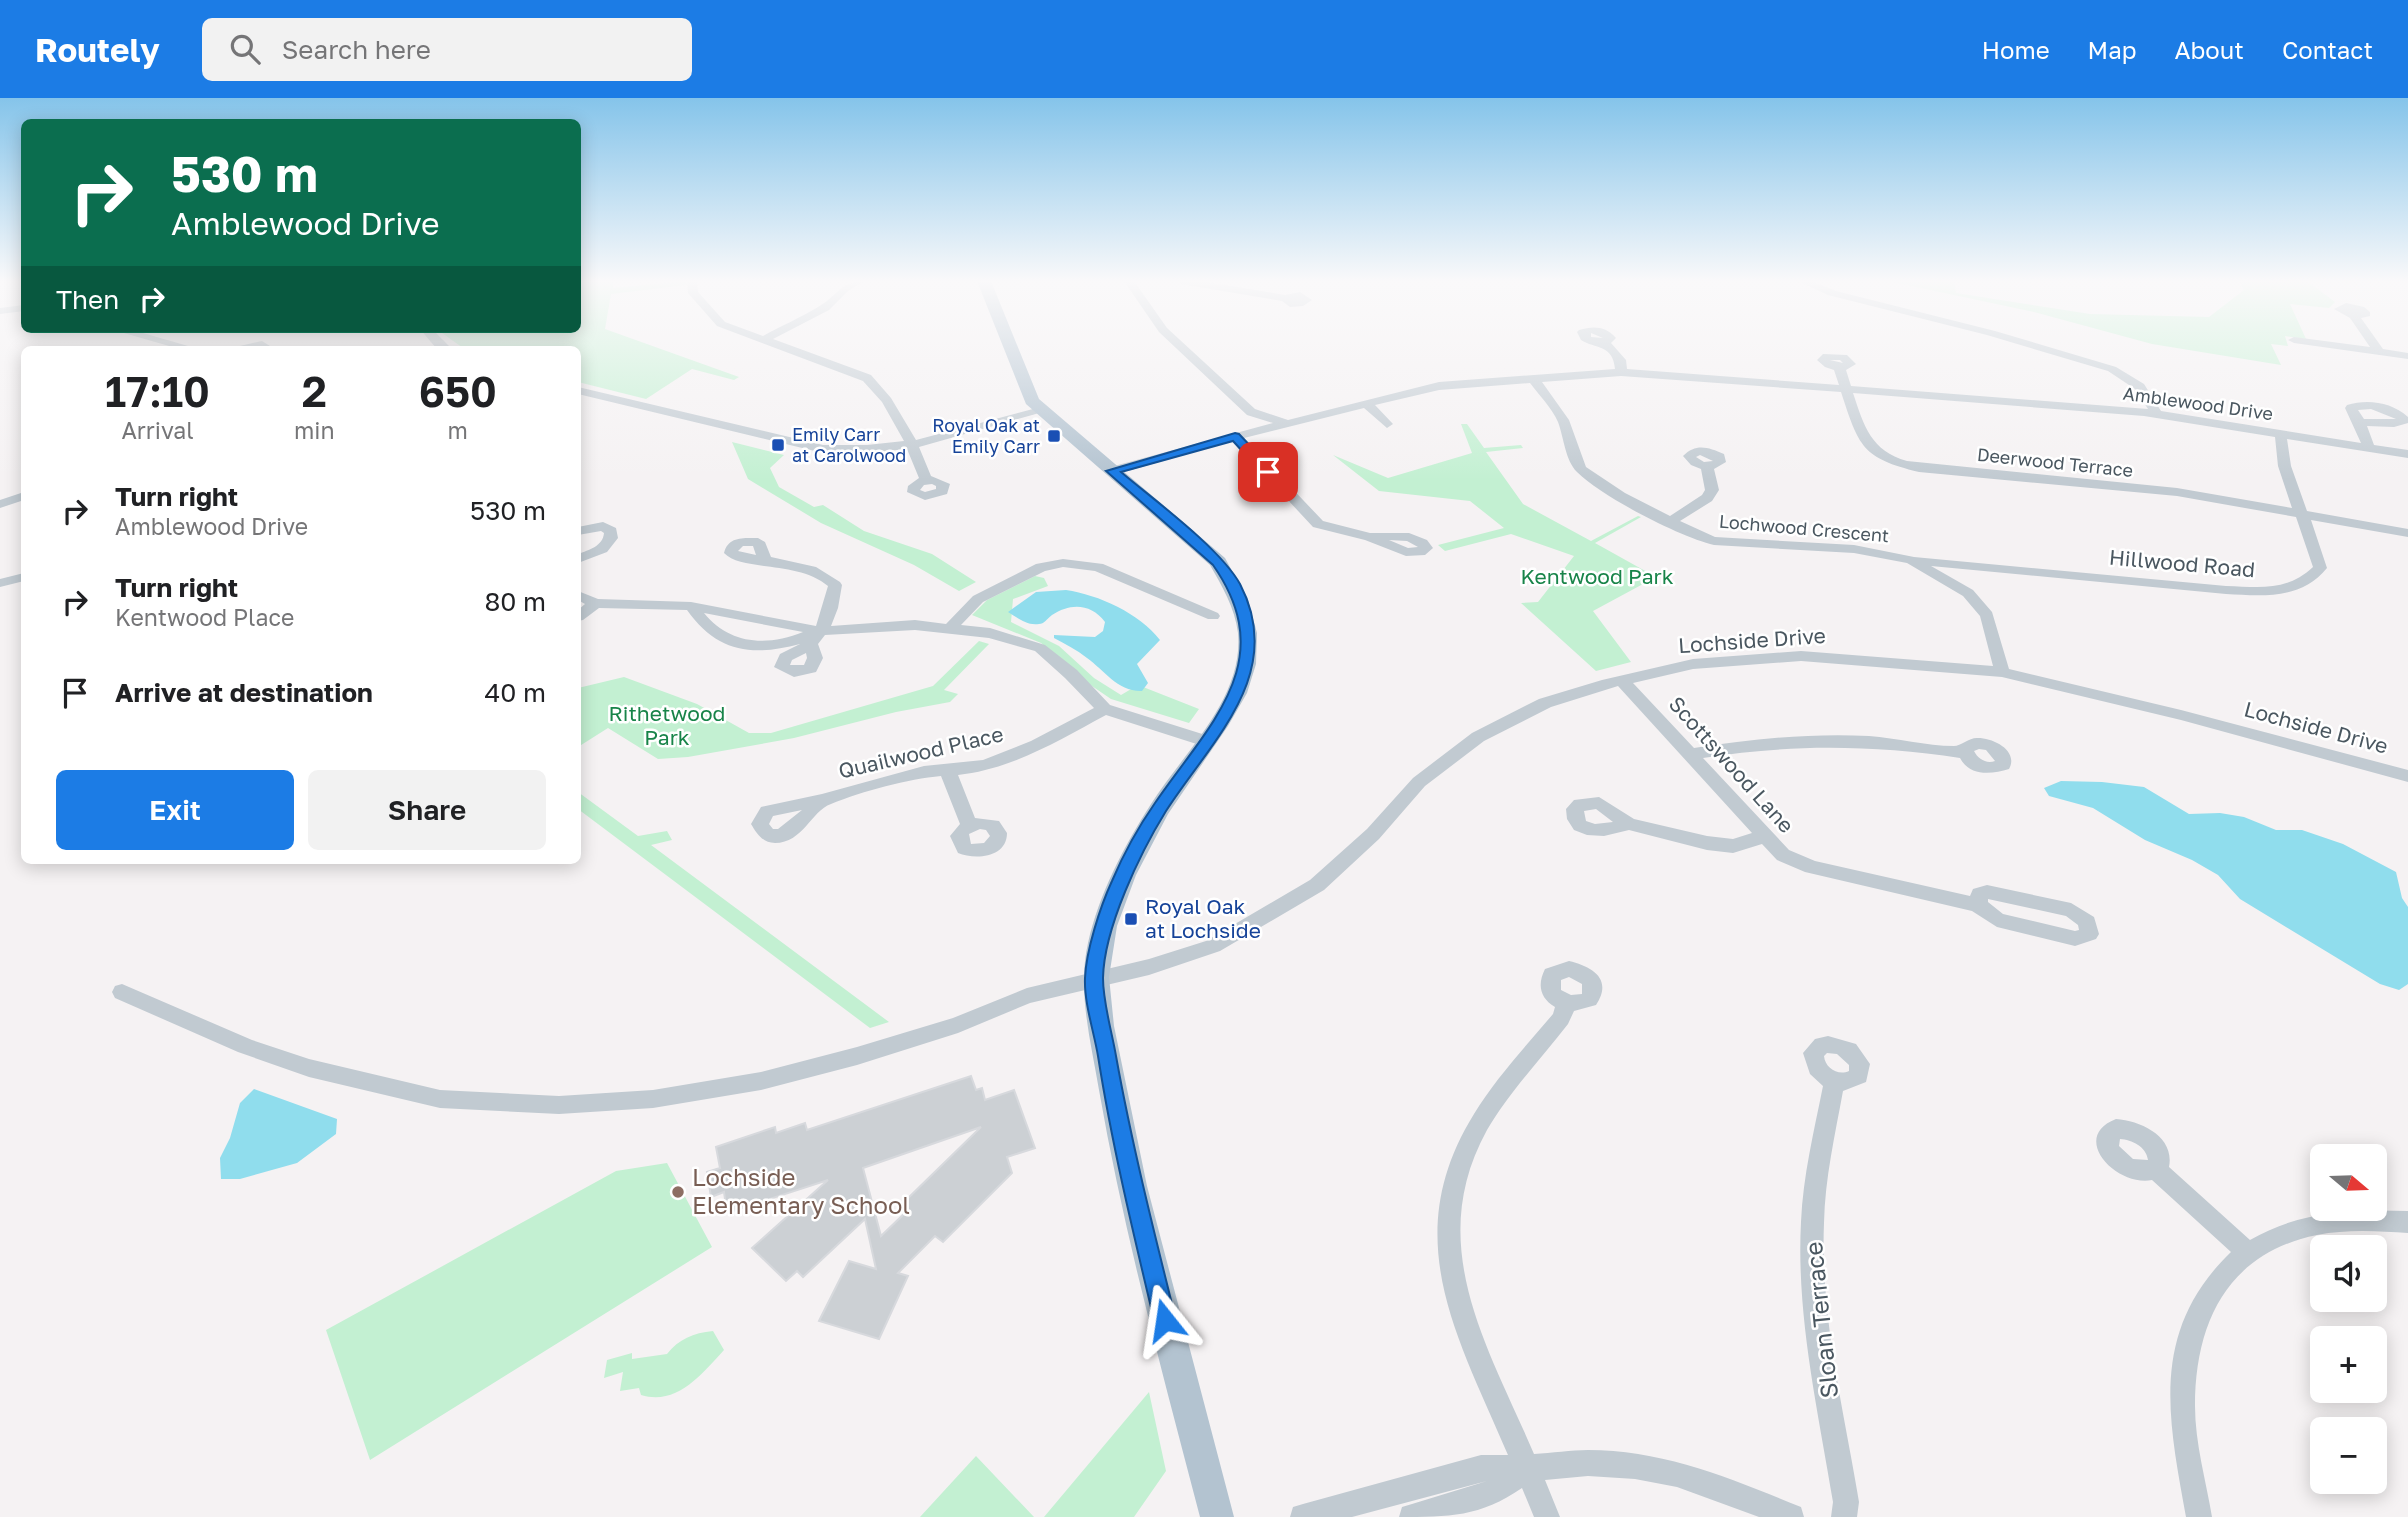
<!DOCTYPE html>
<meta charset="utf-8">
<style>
body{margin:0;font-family:"Golos Text",sans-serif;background:#f2f2f2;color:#202124;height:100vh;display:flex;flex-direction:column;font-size:26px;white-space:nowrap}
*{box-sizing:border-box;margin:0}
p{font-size:23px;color:#757577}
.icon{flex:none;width:38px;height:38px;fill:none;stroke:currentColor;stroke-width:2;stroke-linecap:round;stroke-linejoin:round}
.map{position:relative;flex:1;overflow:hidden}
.panel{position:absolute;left:21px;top:248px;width:560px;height:518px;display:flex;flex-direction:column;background:#fff;border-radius:10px;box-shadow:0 4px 18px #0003}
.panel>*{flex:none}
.top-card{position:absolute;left:21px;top:21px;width:560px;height:214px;border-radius:10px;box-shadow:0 4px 18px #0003;background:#0b6e4f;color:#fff;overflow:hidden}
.needle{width:46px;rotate:109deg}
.tools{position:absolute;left:2310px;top:1046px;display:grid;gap:14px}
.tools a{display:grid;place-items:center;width:77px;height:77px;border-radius:10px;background:#fff;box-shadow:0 4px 18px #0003;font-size:35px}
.pin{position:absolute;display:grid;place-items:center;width:60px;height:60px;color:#fff;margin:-30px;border-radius:14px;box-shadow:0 4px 10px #0006}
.me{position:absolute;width:77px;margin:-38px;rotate:345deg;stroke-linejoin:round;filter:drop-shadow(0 0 5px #0008)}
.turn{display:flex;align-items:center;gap:24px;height:147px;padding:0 35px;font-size:32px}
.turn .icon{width:91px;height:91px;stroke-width:2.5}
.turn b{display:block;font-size:49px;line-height:60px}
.then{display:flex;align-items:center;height:66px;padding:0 35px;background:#0003;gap:14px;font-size:26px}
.eta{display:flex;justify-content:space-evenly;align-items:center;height:119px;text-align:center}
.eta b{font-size:42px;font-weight:600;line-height:49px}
.button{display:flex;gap:14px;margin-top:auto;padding:14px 35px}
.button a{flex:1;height:80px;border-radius:10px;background:#1c7ce5;color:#fff;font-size:28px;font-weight:600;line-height:80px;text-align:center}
.button a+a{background:#f2f2f2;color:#202124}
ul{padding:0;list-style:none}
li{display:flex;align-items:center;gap:21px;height:91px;padding:0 35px}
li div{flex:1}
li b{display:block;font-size:26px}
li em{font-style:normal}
header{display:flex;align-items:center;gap:42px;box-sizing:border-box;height:98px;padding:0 35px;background:#1c7ce5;color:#fff}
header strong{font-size:33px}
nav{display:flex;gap:38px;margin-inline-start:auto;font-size:24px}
.search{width:490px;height:63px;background:#f2f2f2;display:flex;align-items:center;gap:18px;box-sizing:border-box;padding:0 24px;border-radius:10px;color:#757577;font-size:26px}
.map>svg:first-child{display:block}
.green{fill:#c3f0d2}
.water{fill:#90dded}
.building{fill:#ccd0d4;stroke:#d7d9dd;stroke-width:2;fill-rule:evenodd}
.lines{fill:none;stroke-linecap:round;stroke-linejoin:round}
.minor{fill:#c1cad1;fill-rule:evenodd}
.major{fill:#b3c3d0;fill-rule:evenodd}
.route{fill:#1c7ce5;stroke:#125195;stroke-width:2}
.transit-dot{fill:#1a4fb4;stroke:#fff;stroke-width:2.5}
.education-dot{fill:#8d6e63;stroke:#fff;stroke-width:2.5}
.labels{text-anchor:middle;stroke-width:5;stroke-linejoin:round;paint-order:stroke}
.far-street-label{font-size:18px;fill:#4a5760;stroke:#fff}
.far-transit-label{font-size:18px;fill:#164399;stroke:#fff;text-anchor:end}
.street-label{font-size:21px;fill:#4a5760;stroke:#fff}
.park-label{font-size:21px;fill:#188449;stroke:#fff}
.transit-label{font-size:21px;fill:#164399;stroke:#fff;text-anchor:start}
.near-education-label{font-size:24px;fill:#785e54;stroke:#fff;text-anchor:start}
.near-street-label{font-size:24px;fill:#4a5760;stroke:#fff}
</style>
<header>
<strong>Routely</strong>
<div class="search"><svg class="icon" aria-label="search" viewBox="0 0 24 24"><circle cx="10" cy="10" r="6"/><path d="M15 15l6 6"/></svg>Search here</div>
<nav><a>Home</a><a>Map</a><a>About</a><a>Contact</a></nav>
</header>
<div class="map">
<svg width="2408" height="1419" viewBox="0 0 2408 1419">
<rect width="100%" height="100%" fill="#f5f2f3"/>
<path class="green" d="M578,183h35v7l74,-7 -1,4 -75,9 -6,35 134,48 -5,3 -42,-11 -46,30 -68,-17v-32h-112l-24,-17 12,-4h124z
M1888,183h66l2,12 134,21 119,3 35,-27 -5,-9h68l28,21 -6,6 -39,-4 16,35 -21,-3 3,10 -17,-2 10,21 -129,-21 -118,-32z
M1461,326h6l17,24 37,-3 2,3 -37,4 37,52 68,37 47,-25 3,1 -46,26 61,34 -63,34 38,51 -35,9 -75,-68 17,-1 36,-46 -63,-22 -66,17 -7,-6 66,-17 -34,-27 -91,-10 -46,-36 55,23 84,-25z
M732,344l52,13 -14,13 9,19 35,20 9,-2 41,26 68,23 44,28 -17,9 -45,-26 -93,-42 -73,-44z
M1035,478l9,2 4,8 -35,13 -2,23 48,24 35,32 27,17 17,-10 61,24 -10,14 -78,-24 -25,-17 -45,-39 -69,-28 15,-15z
M979,543l10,3 -45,46 14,4 -8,8 -54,10 -102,26 -106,19 -30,2 -50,-31 -30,19v-59l46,-11 73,27 52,29h22l162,-47z
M578,694l60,44 29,-5 5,9 -21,5 238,177 -19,6 -292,-219z
M667,1065l45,84 -342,213 -44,-130 290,-159z
M713,1233l11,19c-22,24 -47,56 -83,45l-2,-7 -19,3 3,-19 -19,6 3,-18 25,-7v6l35,-5c12,-15 26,-21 46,-23z
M1149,1294l17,79 -32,46h-90z
M976,1358l58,61h-114z"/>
<path class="water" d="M1066,492c33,5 73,23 94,50l-23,24 11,19 -6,8c-24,1 -38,-21 -55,-33 -10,-8 -22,-14 -33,-20v-3l41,2 8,-6 2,-9c-14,-19 -35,-19 -53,-7 -5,4 -8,9 -13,9 -12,2 -21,-6 -31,-12l28,-20z
M2061,683l41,1 42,5 45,27 31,-1 24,4 32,13h26l41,14 53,28 6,26 6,9v77l-9,6 -19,-6 -140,-85 -22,-24 -26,-15 -47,-20 -52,-32 -44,-12 -5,-8z
M254,991l83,30 -1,15 -39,29 -57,16h-19l-1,-21 10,-20 10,-35z"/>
<path class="building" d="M971,978l5,14 6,-2 3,12 29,-10 21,58 -28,9 5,16 -69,69 -8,-6 -37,37 10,3 -29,63 -60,-18 30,-60 27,8 -11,-50 -62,58 -6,-6 -11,10 -34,-33 76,-68 -101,33 -3,-21 -13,5 -4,-25 13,-4 -4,-21 59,-20 1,6 29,-10 2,7zM981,1029l-81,79 7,5 -26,25 -18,-68z"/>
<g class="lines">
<path class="minor" d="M687,183h10l1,11 27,30 38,14c18,-10 37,-18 55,-29 18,-10 23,-26 46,-26l-16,10 -19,19 -56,29 98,36 20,23 25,42 128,-34 6,4 -131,37 12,29 19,8 -3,10 -22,6 -18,-8 1,-6 11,-8 -12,-29 -40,4h-44l-245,-59v-7l245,58h44l37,-4 -22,-39 -19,-21 -146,-55 -29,-33zM932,386l4,2v3l-11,3 -5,-2 4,-5z
M1124,183h10l33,47 88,81 33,11 151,-38 176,-13c-2,-25 -20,-20 -34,-29l-4,-8 2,-2c15,-4 26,-4 37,8l-5,5 15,17 1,9 212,16 -5,-15 -9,-3 -8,-7 6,-6 24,1 9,9 -10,6 5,16 297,23 -13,-20 -27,-18 -121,-36 -159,-40 -30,-14h14l24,10 159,40 121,36 28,17 17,27 200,32 -16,-35 2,-3c21,-6 44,-3 61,12v6l-14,4 -27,-1 7,19 34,5v8l-121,-19 4,27 16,45 101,18v8l-97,-17 16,48c-26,32 -64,28 -101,26l-295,-28 42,24 19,22 17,57 172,41 227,60v12l-227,-62 -179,-43 -201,-16 -108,8 -60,14 61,65c58,-9 116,-15 175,-12 28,2 57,10 85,10 7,0 16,-9 24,-8 16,0 41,13 31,31 -17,5 -39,8 -49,-11 -87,-13 -170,-14 -257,0l86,92 26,11 155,35 3,-7 14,-4 84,18 23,14 5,17 -3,5 -21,7 -78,-19 -25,-16 -167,-39 -28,-12 -15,-16 -29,9 -26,-3 -78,-20 -25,6 -17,-1 -13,-5 -7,-11 -1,-10 8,-9 25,-3 35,22 73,17 26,3 19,-6 -134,-147 -67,21 -67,34 -59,45 -46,53 -55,51 -104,61 -71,24 -119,28 -72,30 -101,32 -96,25 -108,18 -94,6 -119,-6 -131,-31 -71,-25 -123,-54 -3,-6 3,-6 7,-2 130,56 57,19 131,31 119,6 94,-6 108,-18 96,-25 96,-29 74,-30 122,-29 57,-18 104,-61 57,-51 46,-51 59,-45 67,-34 63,-19 91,-21 108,-8 192,15 -13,-50 -17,-20 -56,-33 -53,-10 -140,-8c-34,-8 -112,-48 -137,-73 -12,-12 -13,-34 -19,-50 -6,-14 -19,-27 -28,-39l-91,7 -64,15 18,19 -6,4 -23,-20 -120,30 79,83 47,12h39l18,7 6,8 -8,7 -19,1 -41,-16 -52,-13 -80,-86 -116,33h-10v-6l166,-45 -26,-8 -88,-83zM1591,235l12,5 -12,-1zM1830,262h10l3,3zM1621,278l220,16c18,55 21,66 78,80l258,24 119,21 17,50c-27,25 -53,20 -87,19l-312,-29 -60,-12 -139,-8 -35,-16 32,-20 7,-11 -5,-21 12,-7 -2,-8c-16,-7 -28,-11 -41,2l8,9 10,4 4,21 -3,5 -32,21 -45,-23 -39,-26 -17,-47 -27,-38zM1853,295l291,23 131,21 3,29 14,42 -115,-20 -270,-27c-36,-10 -43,-35 -54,-68zM2371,311l25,10h-32l-6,-9zM1700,357l13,6 -9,1 -8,-5zM1389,442l18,1 11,6 -10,1zM1979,651l7,1 9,11c-9,3 -17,-2 -21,-10zM1596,711l17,13 -18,2 -9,-3 -2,-10zM1988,801l78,17 12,9 1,5 -4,1 -72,-17 -15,-12z
M1176,183h25l84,14 15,-3 12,8 -9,6 -13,1 -8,-6 -101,-17z
M2346,205l18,4 6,5v4l-9,2 22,31 25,4v6l-114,-16 -6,-3 6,-3 76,10 -20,-29 -16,-9z
M24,207v6l-24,3v-6z
M110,231h19l73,21h-19z
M420,231h12l21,21 -17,-2z
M262,243l8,5 -4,4h-44z
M24,394v8l-24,8v-8z
M603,424l13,6 2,10 -11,14 -29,11v-9c11,-4 25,-8 26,-21l-3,-2 -23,4v-8z
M758,440l7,4 6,15 45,10 24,15 2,3 -4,23 -7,18 84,-6 31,4 27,-28 63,-32 27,-5 40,5 115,49 2,3 -2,3h-10l-113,-48 -32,-4 -18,4 -62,31 -22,23 29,3 55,17 32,25 33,35 105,33 2,4 -8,6 -103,-33c-48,26 -94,54 -148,60l17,43 24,3 8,12c0,25 -32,27 -49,20l-8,-17 10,-12 -19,-48c-33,3 -78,15 -110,28 -20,7 -28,39 -56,39 -12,0 -18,-9 -24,-19l10,-17 61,-13 102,-28 59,-6 48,-19 63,-33 -29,-30 -30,-27 -46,-13 -74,-8 -90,5 -7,9 5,14 -7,14 -22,5 -20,-10 6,-13 20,-10c-49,13 -83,8 -113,-34l-88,-2 -16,12 -5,1v-11l7,-6 -7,-4v-9l20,8 93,3 125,24 12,-40c-30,-26 -86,-14 -104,-33 4,-17 20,-15 34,-15zM743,448h10l3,9 -18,-4zM704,515l99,19c-37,15 -74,12 -99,-19zM806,555l1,5 -3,7h-14l2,-5zM802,712l-24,19h-5l-4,-5 4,-8zM980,731l6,1 4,6 -6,7 -13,1 -2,-10z
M24,475v8l-24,6v-8z
M1569,863c24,6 44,18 27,44l-22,6 -6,13c-27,35 -59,68 -81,106 -64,116 2,218 47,324 18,-1 37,-4 54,-4 76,0 144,29 213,57l3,10h-45l-82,-30 -42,-8 -47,-3 -43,4 15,37h-26l-12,-29c-42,29 -73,29 -123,29l3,-10 10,-3 75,-23 -135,36h-62l3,-10 10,-3 178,-49h27c-50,-118 -111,-217 -34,-341 22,-36 52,-68 79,-100l2,-7c-15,-9 -18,-22 -10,-38zM1569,879l13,7v10l-11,1 -10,-5v-10z
M1828,938l28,8 14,20 -4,18 -23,9c-8,44 -18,87 -19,132 -4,94 20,187 35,279l-2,15h-26l2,-15c-15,-92 -37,-186 -32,-280 2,-46 13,-91 22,-136l-13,-12 -7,-21 12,-14zM1827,955l10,1 12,11v6c-11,5 -24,-3 -25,-15z
M2116,1021c26,2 59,18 53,48l81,73c50,-29 102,-31 158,-29v22c-30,-2 -61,-4 -91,2 -89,18 -122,87 -122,171 0,37 11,75 17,111h-26c-18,-100 -37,-186 45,-265l-79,-72c-36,7 -83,-43 -36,-61zM2120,1041c12,1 26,7 28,21l-15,-1 -14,-13z"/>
<path class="major" d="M977,183h14l48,118 186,159 23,42 9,33 -1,31 -9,29 -19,33 -60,88 -32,61 -19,51 -8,51 5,49 33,160 87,331h-34c-37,-142 -76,-283 -101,-427 -8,-48 -22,-99 -11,-147 11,-49 36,-97 63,-139 32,-51 93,-105 87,-171 -3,-25 -16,-47 -28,-68l-184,-161z"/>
</g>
<linearGradient id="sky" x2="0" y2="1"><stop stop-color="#85c4ea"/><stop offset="0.48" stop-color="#faf9fa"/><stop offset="1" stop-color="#faf9fa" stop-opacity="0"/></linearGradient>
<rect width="2408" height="382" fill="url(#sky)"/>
<path class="route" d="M1235,335l4,1 33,35v5h-9l-30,-33 -112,31c33,28 99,76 119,112 47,90 -29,157 -74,227 -26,42 -62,117 -63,167 0,25 9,54 13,78 16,89 38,176 60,264l-3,8 -8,3 -7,-3 -4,-8c-21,-88 -42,-175 -56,-264 -4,-24 -14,-53 -13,-78 1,-27 15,-71 27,-97 11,-26 27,-55 43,-78 54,-79 126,-141 58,-238l-107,-94z"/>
<g class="transit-dot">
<rect x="1047" y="331" width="14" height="14" rx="3.5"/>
<rect x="771" y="340" width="14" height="14" rx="3.5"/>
<rect x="1124" y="814" width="14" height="14" rx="3.5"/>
</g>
<circle class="education-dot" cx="678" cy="1094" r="7"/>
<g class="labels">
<g class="far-street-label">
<text transform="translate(2198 306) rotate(8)" y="6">Amblewood Drive</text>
<text transform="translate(2055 365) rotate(6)" y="6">Deerwood Terrace</text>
<text transform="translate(1804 431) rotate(5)" y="6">Lochwood Crescent</text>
</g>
<g class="far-transit-label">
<text x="1040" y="334">Royal Oak at<tspan x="1040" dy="21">Emily Carr</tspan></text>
<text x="792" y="343" text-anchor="start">Emily Carr<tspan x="792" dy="21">at Carolwood</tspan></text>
</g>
<g class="street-label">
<text transform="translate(2182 466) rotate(5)" y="7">Hillwood Road</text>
<text transform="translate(1752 543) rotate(-4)" y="7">Lochside Drive</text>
<text transform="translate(2316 630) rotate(15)" y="7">Lochside Drive</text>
<text transform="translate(921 655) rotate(-13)" y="7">Quailwood Place</text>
<text transform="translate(1731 667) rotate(48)" y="7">Scottswood Lane</text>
</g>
<g class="park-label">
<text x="1597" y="486">Kentwood Park</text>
<text x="667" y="623">Rithetwood<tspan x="667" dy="24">Park</tspan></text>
</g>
<g class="transit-label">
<text x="1145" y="816">Royal Oak<tspan x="1145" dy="24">at Lochside</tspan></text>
</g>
<g class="near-education-label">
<text x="692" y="1088">Lochside<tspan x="692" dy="28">Elementary School</tspan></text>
</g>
<g class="near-street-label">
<text transform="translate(1822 1222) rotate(-96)" y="8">Sloan Terrace</text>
</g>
</g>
</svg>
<div class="tools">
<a><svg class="needle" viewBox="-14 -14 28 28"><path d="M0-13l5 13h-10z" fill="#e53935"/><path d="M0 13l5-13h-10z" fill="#757577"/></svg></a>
<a><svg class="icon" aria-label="sound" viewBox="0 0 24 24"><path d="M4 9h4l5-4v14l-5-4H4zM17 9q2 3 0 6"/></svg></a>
<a>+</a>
<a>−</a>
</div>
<div class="pin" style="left:1268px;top:374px;background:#d93025"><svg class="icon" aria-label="arrive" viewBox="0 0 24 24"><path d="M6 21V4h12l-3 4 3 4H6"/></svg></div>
<svg class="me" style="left:1165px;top:1222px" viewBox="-20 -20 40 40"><path d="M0-17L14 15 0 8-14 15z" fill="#1c7ce5" stroke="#fff" stroke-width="4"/></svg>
<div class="top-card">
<div class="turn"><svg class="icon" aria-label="right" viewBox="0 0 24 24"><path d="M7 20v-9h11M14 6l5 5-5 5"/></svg><div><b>530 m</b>Amblewood Drive</div></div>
<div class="then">Then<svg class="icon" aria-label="right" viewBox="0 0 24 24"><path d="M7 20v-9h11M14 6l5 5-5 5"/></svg></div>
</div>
<section class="panel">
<div class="eta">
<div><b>17:10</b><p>Arrival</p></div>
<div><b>2</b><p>min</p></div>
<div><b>650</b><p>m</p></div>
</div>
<ul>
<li><svg class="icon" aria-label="right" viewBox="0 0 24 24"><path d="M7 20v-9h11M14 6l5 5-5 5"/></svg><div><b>Turn right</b><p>Amblewood Drive</p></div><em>530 m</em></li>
<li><svg class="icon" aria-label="right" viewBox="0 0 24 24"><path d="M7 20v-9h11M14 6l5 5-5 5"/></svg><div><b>Turn right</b><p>Kentwood Place</p></div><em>80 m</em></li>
<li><svg class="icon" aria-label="arrive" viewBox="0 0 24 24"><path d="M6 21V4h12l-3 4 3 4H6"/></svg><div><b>Arrive at destination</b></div><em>40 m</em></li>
</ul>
<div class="button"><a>Exit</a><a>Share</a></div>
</section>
</div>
